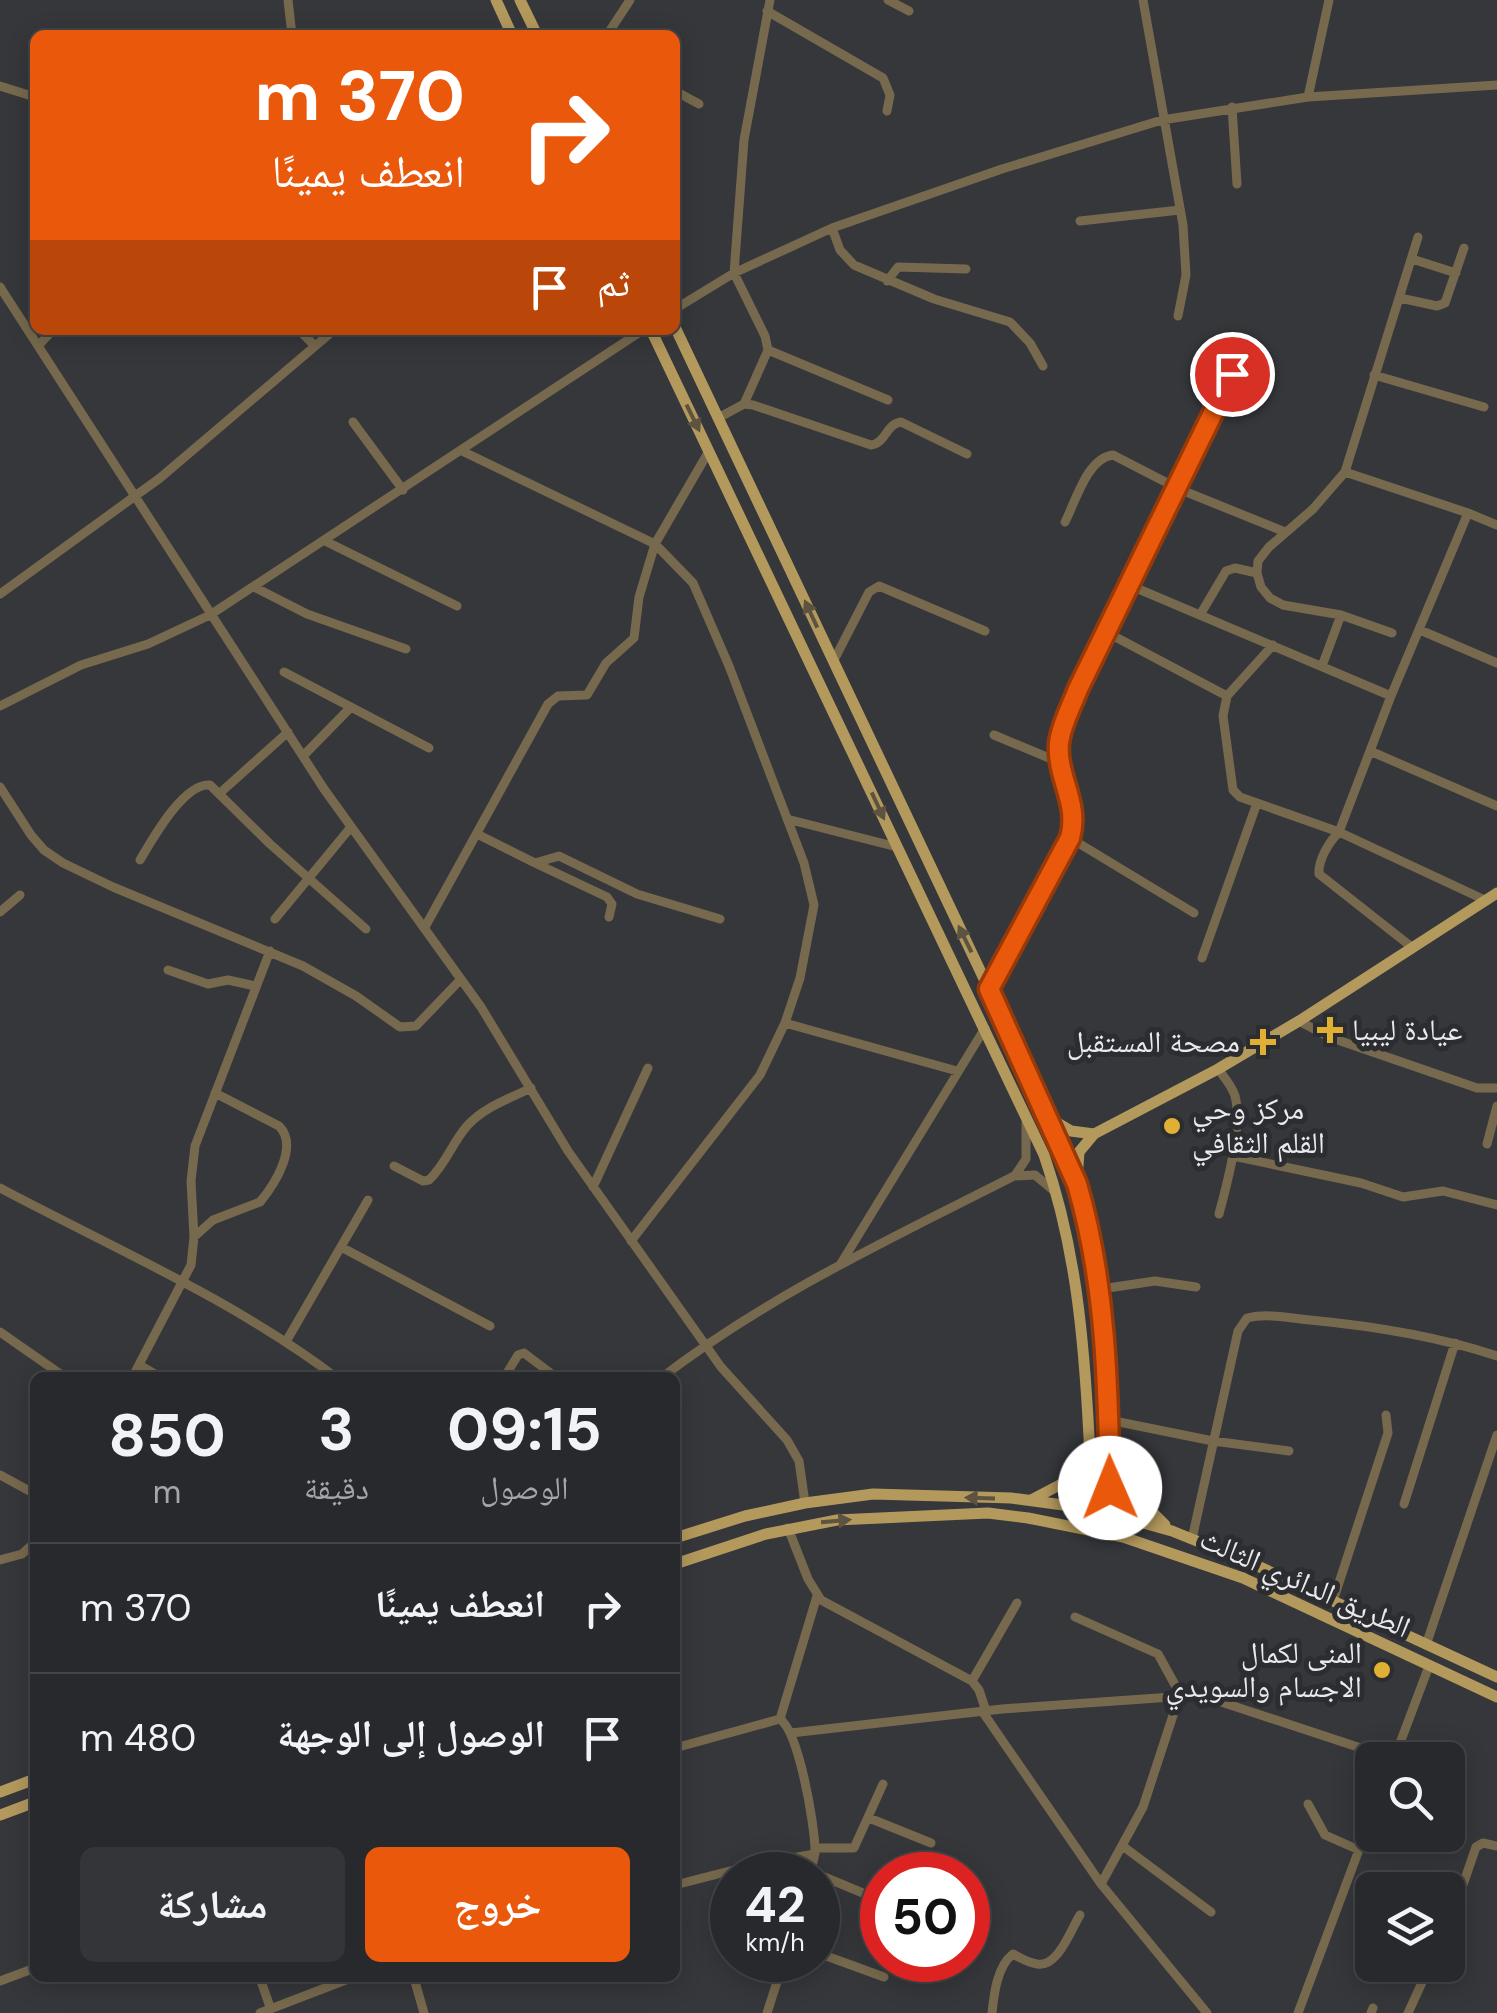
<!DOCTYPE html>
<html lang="ar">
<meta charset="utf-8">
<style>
body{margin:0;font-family:"DM Sans","Noto Naskh Arabic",sans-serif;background:#343538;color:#f1f3f6;direction:rtl;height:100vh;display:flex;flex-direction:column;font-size:38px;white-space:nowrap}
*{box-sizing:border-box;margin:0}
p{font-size:32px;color:#a5a6a9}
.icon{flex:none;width:55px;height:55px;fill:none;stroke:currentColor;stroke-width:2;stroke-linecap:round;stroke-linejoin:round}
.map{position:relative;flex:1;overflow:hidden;direction:ltr}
.details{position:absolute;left:30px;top:1372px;width:650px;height:610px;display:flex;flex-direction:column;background:#28292c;border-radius:15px;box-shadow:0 5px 25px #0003,0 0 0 2px #444548;direction:rtl}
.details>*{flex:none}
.guide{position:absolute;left:30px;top:30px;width:650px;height:305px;border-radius:15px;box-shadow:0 5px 25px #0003,0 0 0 2px #444548;direction:rtl;background:#ea580c;color:#fff;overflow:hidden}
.tools{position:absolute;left:1355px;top:1742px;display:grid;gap:20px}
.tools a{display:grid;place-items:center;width:110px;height:110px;border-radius:15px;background:#28292c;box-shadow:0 5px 25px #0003,0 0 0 2px #444548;font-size:50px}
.speed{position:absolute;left:710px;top:1852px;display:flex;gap:20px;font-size:50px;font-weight:700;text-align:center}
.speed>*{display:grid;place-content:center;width:130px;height:130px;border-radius:50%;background:#28292c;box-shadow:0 5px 25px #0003,0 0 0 2px #444548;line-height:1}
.speed small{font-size:25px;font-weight:400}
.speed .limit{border:15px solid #d22;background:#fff;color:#111}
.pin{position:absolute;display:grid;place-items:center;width:85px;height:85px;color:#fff;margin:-42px;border:5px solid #fff;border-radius:50%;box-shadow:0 2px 10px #0007}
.me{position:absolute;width:110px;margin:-55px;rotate:359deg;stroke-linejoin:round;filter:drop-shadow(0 0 8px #0008)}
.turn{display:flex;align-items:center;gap:35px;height:210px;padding:0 50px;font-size:45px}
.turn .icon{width:130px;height:130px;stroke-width:2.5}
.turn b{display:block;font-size:70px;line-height:85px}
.then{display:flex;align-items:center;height:95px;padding:0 50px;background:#0003;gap:20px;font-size:38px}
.eta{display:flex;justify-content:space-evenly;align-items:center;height:170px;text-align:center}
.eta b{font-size:60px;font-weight:700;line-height:70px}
.button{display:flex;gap:20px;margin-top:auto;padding:20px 50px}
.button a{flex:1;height:115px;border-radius:15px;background:#ea580c;color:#fff;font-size:40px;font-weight:700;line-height:115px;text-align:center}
.button a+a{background:#343538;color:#f1f3f6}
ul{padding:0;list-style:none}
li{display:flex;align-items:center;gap:30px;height:130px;padding:0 50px;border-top:2px solid #444548}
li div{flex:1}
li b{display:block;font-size:38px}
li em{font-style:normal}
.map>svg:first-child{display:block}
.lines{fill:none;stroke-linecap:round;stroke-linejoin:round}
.minor{stroke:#76694d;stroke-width:9}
.major{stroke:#b4995d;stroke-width:11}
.oneway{fill:#5c5340}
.route-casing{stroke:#983908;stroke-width:25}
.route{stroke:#ea580c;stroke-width:18}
.poi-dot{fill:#e0b034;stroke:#2c2d31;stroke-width:4}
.labels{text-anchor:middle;stroke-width:10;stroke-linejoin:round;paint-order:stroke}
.poi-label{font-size:30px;fill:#eaeaed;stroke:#2c2d31;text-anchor:start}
.street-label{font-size:30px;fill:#eaeaed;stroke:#2c2d31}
</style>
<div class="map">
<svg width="1497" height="2013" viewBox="0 0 1497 2013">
<rect width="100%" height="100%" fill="#36373b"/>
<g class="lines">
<path class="minor" d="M288,0l4,35
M888,0l21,11
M1143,0l40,225 3,50 -8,41
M767,11l116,67 7,17 -3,16
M607,35l23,-35
M0,86l35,11
M675,91l24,13
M1308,97l21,-97
M1232,107l5,77
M1080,221l100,-11
M832,228l8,22 14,15 80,34 76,23 20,21 13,23
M1412,259l44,14
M887,281l11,-14 68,2
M0,287l324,502 157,218 87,144 153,216 66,73 12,21 6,42
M1400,298l37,8 8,-3 19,-55
M675,309l59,-36 98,-45 170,-59 160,-49 146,-23 189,-12
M299,330l16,16
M38,346l15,-16
M768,350l120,50
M1374,375l110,32
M744,404l24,-54 -3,-14 -31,-63 10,-133 26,-140
M718,418l26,-14 9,1 118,40c15,-2 15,-21 30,-23l66,32
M353,422l50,68
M462,451l193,93 38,39 36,83 75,197 10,42 -14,73 -15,45 -25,52 -129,166
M1345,472l123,41
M1065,522c11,-21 22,-64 48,-67l66,34 54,-115
M325,541l132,65
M1129,585l262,111
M254,587l53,27 99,35
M0,594l160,-116 174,-148
M1200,615l26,-44 9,-3 22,5
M1420,630l77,33
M1106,632l121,64
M1392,633l-51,-18 -58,-10 -13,-7 -9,-11 -4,-14 1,-12 11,-14 44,-38 32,-37 73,-235
M1273,645l-46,51 -4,20 10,74 7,7 99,35c-10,10 -21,28 -20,42l94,74
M833,662l36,-70 10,-6 106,45
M1322,666l19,-51
M284,672l145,76
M0,706l81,-41 67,-21 62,-29 433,-285
M994,735l67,28
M1370,751l127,55
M304,755l47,-48
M0,787l31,48 13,15 19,13 50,24 190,79 53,30 44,31 16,-1 45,-47
M220,793l68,-61
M787,819l110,28
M477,834l58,29 24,-7 78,38 83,25
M1070,838l124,75
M140,860c12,-20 44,-78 70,-75l60,59 96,85
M535,863l72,34 5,7 -3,13
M1485,900l-146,-68 52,-136 77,-183 29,12
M0,912l20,-17
M275,919l76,-92
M425,927l123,-223 10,-8 29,-1 19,-32 28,-25 5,-41 16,-53 54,-93
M1202,958l55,-155
M168,970l40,14 20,-4 27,6
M989,989l81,-151c11,-38 -16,-63 -10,-98 7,-41 36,-90 55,-128 21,-41 39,-84 64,-123l106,43
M1299,1021l30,16 148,51h20
M785,1023l172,48
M1218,1069c6,8 14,17 17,27 8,30 -8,88 -16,118
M1487,1144l10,-38
M1233,1156l128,27 42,14 40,-6 54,14
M394,1166l29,15 6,-1c17,-16 23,-37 38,-54 17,-19 42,-27 64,-38
M1016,1174l10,-15v-36
M593,1187l55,-119
M0,1188c113,60 234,112 337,190
M194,1237l19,-17 47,-18c15,-18 39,-56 19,-76l-64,-33
M341,1247l149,79
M840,1265l145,-237
M1101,1289l54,-8 41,6
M0,1332l66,46
M287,1340l81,-140
M139,1365l23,13
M132,1378l59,-113 3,-28 -3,-56 4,-35 75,-195
M504,1378l14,-23 6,-2 33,25
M661,1378c108,-83 233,-141 353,-202l21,-1 18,15
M1109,1420l104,21 76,10
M0,1475l35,19
M1404,1504l51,-161
M788,1528l20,51 13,21 151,81 7,9 7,21
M1192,1539l46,-208 9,-13c20,-5 43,0 63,2 63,6 127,16 187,36
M0,1560l22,-6 13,-12
M1333,1601l55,-168 -2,-18
M1075,1617l83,37 22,40 -37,113 -42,77
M1427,1642l70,-207
M972,1681l45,-78
M982,1711l119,173 106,129
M780,1719c19,13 35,107 35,132 0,8 -4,16 -6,24
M780,1719l37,-123
M791,1733l211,-24 198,-14 194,64 35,-93
M675,1748l105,-29
M1308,1804l17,31 34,15
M869,1818l62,25
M1124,1847l87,65
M815,1848h39l29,-64
M810,1871l72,30
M675,1885l82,-21 58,-10
M1448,1928l28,-81 7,-4 14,3
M818,1953l66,24
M260,1978l10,29
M414,1978l10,35
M0,1981l35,-13
M260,2013l91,-35
M767,2013l17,-53
M992,2013c2,-19 5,-47 21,-59 7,4 16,9 24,10 21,4 34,-35 43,-49
M1298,2013l74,-198
M1371,2013l2,-5
M1408,2013l22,-48"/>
<path class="major" d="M496,0l16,35
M520,0l17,35
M675,327l347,732 55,126 24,104 8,136 3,88 -3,21
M651,330l393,825c32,92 40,185 45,282 1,31 5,61 1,92
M1049,1118l22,13 23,3
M1077,1179l2,-27 15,-18 124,-65 81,-48 198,-128
M1115,1452l13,36 37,37
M1031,1500l42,-22 13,-29
M675,1538l70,-22 60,-13 68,-9 138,4 82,11 79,22 77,31 248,115
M675,1564l91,-30 71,-14 151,-7 40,5 95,19 120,41 254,119
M0,1792l35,-13
M0,1815l35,-13"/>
</g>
<defs><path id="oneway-solid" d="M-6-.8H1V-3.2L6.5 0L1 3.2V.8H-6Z" transform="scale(2.5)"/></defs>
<g class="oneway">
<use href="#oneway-solid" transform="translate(693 418) rotate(64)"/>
<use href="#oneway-solid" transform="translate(811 614) rotate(-115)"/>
<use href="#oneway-solid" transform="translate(878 806) rotate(65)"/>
<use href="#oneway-solid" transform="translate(965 939) rotate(-116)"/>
<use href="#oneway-solid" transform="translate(980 1498) rotate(-178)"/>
<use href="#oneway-solid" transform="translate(836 1521) rotate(-5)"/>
</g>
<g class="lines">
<g class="route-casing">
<path id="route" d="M1110,1488c-2,-103 -4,-205 -33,-304l-88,-195 81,-151c10,-35 -14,-61 -11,-95 2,-18 13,-38 19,-54l154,-315"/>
</g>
<use href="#route" class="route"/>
</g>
<g class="poi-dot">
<path d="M1325 1015h10v10h10v10h-10v10h-10v-10h-10v-10h10z"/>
<path d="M1258 1027h10v10h10v10h-10v10h-10v-10h-10v-10h10z"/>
<circle cx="1172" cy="1126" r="10"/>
<circle cx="1382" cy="1670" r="10"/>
</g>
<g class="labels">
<g class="poi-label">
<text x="1352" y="1040">عيادة ليبيا</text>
<text x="1240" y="1052" text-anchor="end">مصحة المستقبل</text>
<text x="1192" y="1119">مركز وحي<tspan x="1192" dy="34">القلم الثقافي</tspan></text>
<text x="1362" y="1663" text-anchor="end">المنى لكمال<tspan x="1362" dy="34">الاجسام والسويدي</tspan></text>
</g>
<g class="street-label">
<text transform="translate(1305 1583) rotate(24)" y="10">الطريق الدائري الثالث</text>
</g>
</g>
</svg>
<div class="tools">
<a><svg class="icon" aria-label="search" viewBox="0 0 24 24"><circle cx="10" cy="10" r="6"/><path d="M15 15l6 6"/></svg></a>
<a><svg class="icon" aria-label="layers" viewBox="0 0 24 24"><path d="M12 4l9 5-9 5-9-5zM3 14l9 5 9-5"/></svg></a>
</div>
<div class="speed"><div>42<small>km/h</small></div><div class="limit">50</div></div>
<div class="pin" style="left:1232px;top:374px;background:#d93025"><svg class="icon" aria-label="arrive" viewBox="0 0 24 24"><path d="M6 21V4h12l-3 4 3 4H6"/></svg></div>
<svg class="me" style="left:1110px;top:1488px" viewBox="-20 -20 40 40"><circle r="19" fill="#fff"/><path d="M0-13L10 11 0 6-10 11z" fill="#ea580c"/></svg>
<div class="guide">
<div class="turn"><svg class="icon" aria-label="right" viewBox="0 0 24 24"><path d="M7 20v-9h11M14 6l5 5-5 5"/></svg><div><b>370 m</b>انعطف يمينًا</div></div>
<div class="then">ثم<svg class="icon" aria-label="arrive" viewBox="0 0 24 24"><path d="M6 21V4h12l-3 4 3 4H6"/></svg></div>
</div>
<section class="details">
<div class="eta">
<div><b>09:15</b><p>الوصول</p></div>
<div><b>3</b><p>دقيقة</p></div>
<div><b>850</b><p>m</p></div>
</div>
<ul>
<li><svg class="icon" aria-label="right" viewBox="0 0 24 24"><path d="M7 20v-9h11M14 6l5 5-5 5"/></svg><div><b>انعطف يمينًا</b></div><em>370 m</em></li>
<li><svg class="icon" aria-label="arrive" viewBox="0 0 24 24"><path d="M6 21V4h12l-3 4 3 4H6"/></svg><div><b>الوصول إلى الوجهة</b></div><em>480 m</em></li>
</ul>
<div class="button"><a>خروج</a><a>مشاركة</a></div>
</section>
</div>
